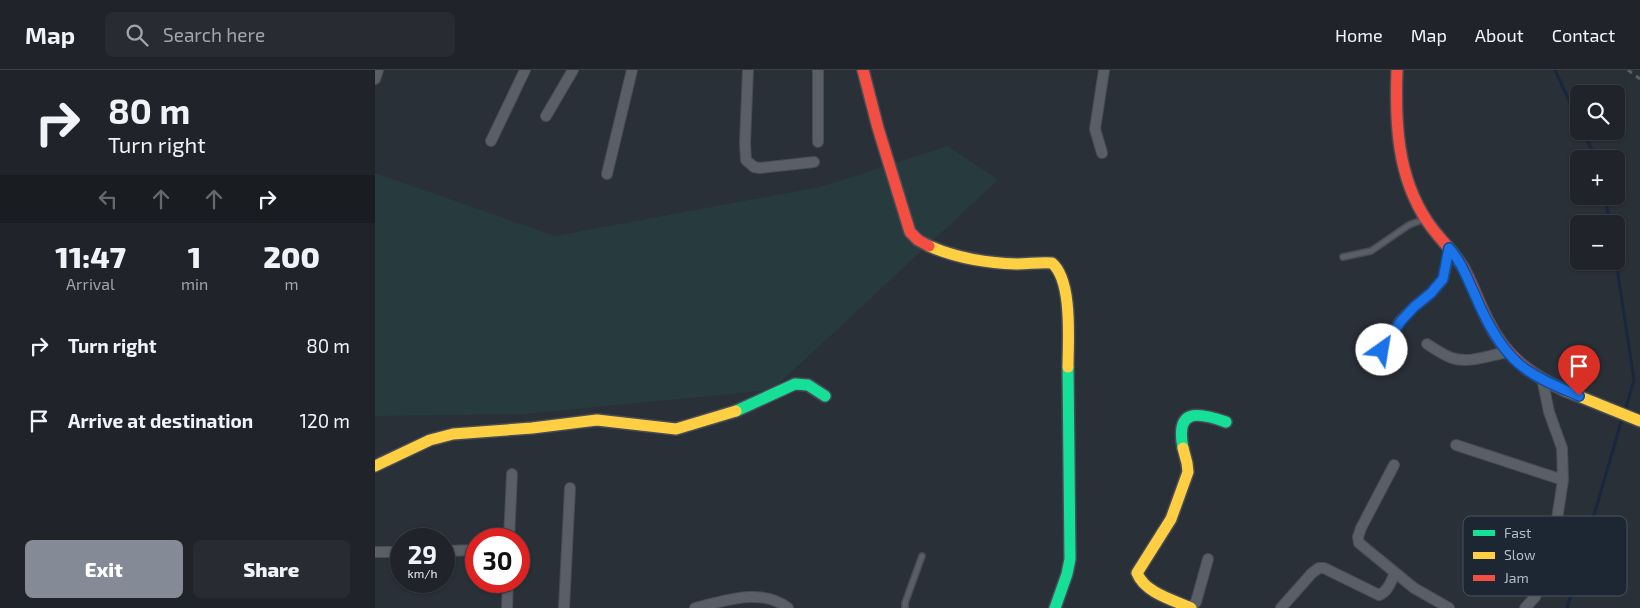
<!DOCTYPE html>
<meta charset="utf-8">
<style>
body{margin:0;font-family:"Exo 2",sans-serif;background:#282c32;color:#f1f3f6;height:100vh;display:flex;flex-direction:column;font-size:19px;white-space:nowrap}
*{box-sizing:border-box;margin:0}
p{font-size:16px;color:#a2a4a8}
.icon{flex:none;width:28px;height:28px;fill:none;stroke:currentColor;stroke-width:2;stroke-linecap:round;stroke-linejoin:round}
.map{position:relative;flex:1;overflow:hidden}
.drawer{display:flex;flex-direction:column;background:#20242a;width:375px}
.drawer>*{flex:none}
.guide{background:#20242a;color:#f1f3f6;overflow:hidden}
.buttons{position:absolute;left:1195px;top:15px;display:grid;gap:10px}
.buttons a{display:grid;place-items:center;width:55px;height:55px;border-radius:8px;background:#20242a;box-shadow:0 1px 4px #0004,0 0 0 1px #3d4147;font-size:25px}
.speed{position:absolute;left:15px;top:458px;display:flex;gap:10px;font-size:25px;font-weight:700;text-align:center}
.speed>*{display:grid;place-content:center;width:65px;height:65px;border-radius:50%;background:#20242a;box-shadow:0 1px 4px #0004,0 0 0 1px #3d4147;line-height:1}
.speed small{font-size:12px;font-weight:400}
.speed .limit{border:8px solid #d22;background:#fff;color:#111}
.pin{position:absolute;display:grid;place-items:center;width:42px;height:42px;color:#fff;margin:-51px -21px;border-radius:50% 50% 50% 0;rotate:-45deg;box-shadow:0 0 5px #0007}
.pin .icon{rotate:45deg}
.me{position:absolute;width:55px;margin:-28px;rotate:32deg;stroke-linejoin:round;filter:drop-shadow(0 0 4px #0008)}
.turn{display:flex;align-items:center;gap:18px;height:105px;padding:0 25px;font-size:22px}
.turn .icon{width:65px;height:65px;stroke-width:2.5}
.turn b{display:block;font-size:35px;line-height:42px}
.lanes{display:flex;align-items:center;height:48px;padding:0 25px;background:#0003;justify-content:center;gap:25px;direction:ltr}
.lanes .off{opacity:.35}
.eta{display:flex;justify-content:space-evenly;align-items:center;height:85px;text-align:center}
.eta b{font-size:30px;font-weight:800;line-height:35px}
.action{display:flex;gap:10px;margin-top:auto;padding:10px 25px}
.action a{flex:1;height:58px;border-radius:8px;background:#848b96;color:#fff;font-size:20px;font-weight:800;line-height:58px;text-align:center}
.action a+a{background:#282c32;color:#f1f3f6}
ul{padding:0;list-style:none}
li{display:flex;align-items:center;gap:15px;height:75px;padding:0 25px}
li div{flex:1}
li b{display:block;font-size:19px}
li em{font-style:normal}
header{display:flex;align-items:center;gap:30px;box-sizing:border-box;height:70px;padding:0 25px;background:#20242a;border-bottom:1px solid #3d4147}
header strong{font-size:24px}
nav{display:flex;gap:28px;margin-inline-start:auto;font-size:18px}
.search{width:350px;height:45px;background:#282c32;display:flex;align-items:center;gap:12px;box-sizing:border-box;padding:0 18px;border-radius:8px;color:#a2a4a8;font-size:19px}
main{display:flex;flex:1;min-height:0}
.map>svg:first-child{display:block}
.green{fill:#273a3e}
.lines{fill:none;stroke-linecap:round;stroke-linejoin:round}
.stream{stroke:#19273c;stroke-width:3}
.lane-casing{stroke:#484c55;stroke-width:8}
.street-casing{stroke:#484c55;stroke-width:12}
.fast-casing{stroke:#484c55;stroke-width:14}
.slow-casing{stroke:#484c55;stroke-width:14}
.jam-casing{stroke:#484c55;stroke-width:14}
.lane{stroke:#5a5e66;stroke-width:5}
.street{stroke:#5a5e66;stroke-width:10}
.fast{stroke:#16e098;stroke-width:11}
.slow{stroke:#ffcf43;stroke-width:11}
.jam{stroke:#f24e42;stroke-width:11}
.rail{stroke:#595d64;stroke-width:3;stroke-dasharray:5 5;stroke-linecap:butt}
.route-casing{stroke:#114b97;stroke-width:12}
.route{stroke:#1a73e8;stroke-width:9}
.key{fill:#1d2633;stroke:#4a5360;stroke-width:1}
.key-label{font-size:14px;fill:#b4bcc9}
</style>
<header>
<strong>Map</strong>
<div class="search"><svg class="icon" aria-label="search" viewBox="0 0 24 24"><circle cx="10" cy="10" r="6"/><path d="M15 15l6 6"/></svg>Search here</div>
<nav><a>Home</a><a>Map</a><a>About</a><a>Contact</a></nav>
</header>
<main>
<section class="drawer">
<div class="guide">
<div class="turn"><svg class="icon" aria-label="right" viewBox="0 0 24 24"><path d="M7 20v-9h11M14 6l5 5-5 5"/></svg><div><b>80 m</b>Turn right</div></div>
<div class="lanes"><svg class="icon off" aria-label="left" viewBox="0 0 24 24"><path d="M17 20v-9H6M10 6l-5 5 5 5"/></svg><svg class="icon off" aria-label="ahead" viewBox="0 0 24 24"><path d="M12 20V5M6 11l6-6 6 6"/></svg><svg class="icon off" aria-label="ahead" viewBox="0 0 24 24"><path d="M12 20V5M6 11l6-6 6 6"/></svg><svg class="icon" aria-label="right" viewBox="0 0 24 24"><path d="M7 20v-9h11M14 6l5 5-5 5"/></svg></div>
</div>
<div class="eta">
<div><b>11:47</b><p>Arrival</p></div>
<div><b>1</b><p>min</p></div>
<div><b>200</b><p>m</p></div>
</div>
<ul>
<li><svg class="icon" aria-label="right" viewBox="0 0 24 24"><path d="M7 20v-9h11M14 6l5 5-5 5"/></svg><div><b>Turn right</b></div><em>80 m</em></li>
<li><svg class="icon" aria-label="arrive" viewBox="0 0 24 24"><path d="M6 21V4h12l-3 4 3 4H6"/></svg><div><b>Arrive at destination</b></div><em>120 m</em></li>
</ul>
<div class="action"><a>Exit</a><a>Share</a></div>
</section>
<div class="map">
<svg width="1265" height="538" viewBox="0 0 1265 538">
<rect width="100%" height="100%" fill="#2a3038"/>
<path class="green" d="M573,76l50,34 -226,210 -248,24 -149,2v-243l180,63 265,-49z"/>
<g class="lines">
<path class="stream" d="M1180,0l24,52
M1208,61l13,28
M1230,126l5,28
M1241,191l18,119 -9,31
M1192,538l55,-189"/>
<g class="lane-casing">
<path id="lane" d="M968,187l28,-6 38,-26 13,-5
M530,538v-5l17,-47"/>
</g>
<g class="street-casing">
<path id="street" d="M373,0l-3,73 1,17 8,7 6,1 54,-6
M0,9l3,-9
M171,46l27,-46
M116,71l34,-71
M443,72v-72
M727,83l-7,-24 9,-59
M232,104l25,-104
M1052,274c8,5 16,11 25,14 17,6 38,-3 56,-6
M1007,281l18,-30 14,-14 17,-14 12,-14 7,-31
M1081,375l107,35
M1019,395l-33,63 -3,9 1,6 55,45 35,20
M134,469l3,-65
M69,481l32,-1
M0,482h26
M132,538l1,-27
M189,538l6,-120
M320,538c29,-7 67,-21 93,0
M815,538l6,-6 12,-43
M906,538l31,-35 7,-5h5l55,27c9,-3 12,-14 16,-22
M1150,538l10,-11 12,-25 6,-27 10,-65 -1,-32 -13,-36 -7,-34"/>
</g>
<g class="fast-casing">
<path id="fast" d="M361,341l59,-27 13,1 17,11
M808,378c-8,-40 15,-36 43,-26
M680,538l12,-34 3,-15 -2,-192"/>
</g>
<g class="slow-casing">
<path id="slow" d="M554,176c27,12 58,17 88,18 12,0 23,-2 35,-1 21,18 16,78 16,104
M1191,321l74,30
M808,378l4,15 1,9 -17,47 -34,54c8,20 36,27 54,35
M0,396l55,-26 23,-6 79,-6 65,-8 79,9 60,-18"/>
</g>
<g class="jam-casing">
<path id="jam" d="M488,0l15,58 32,104 8,8 11,6
M1022,0c-2,52 0,106 30,151 11,17 27,30 37,48 9,17 15,35 24,52 17,35 42,54 78,70"/>
</g>
<use href="#lane" class="lane"/>
<use href="#street" class="street"/>
<use href="#fast" class="fast"/>
<use href="#slow" class="slow"/>
<use href="#jam" class="jam"/>
<path class="rail" d="M1253,0l12,9"/>
</g>
<g class="lines">
<g class="route-casing">
<path id="route" d="M1007,280l19,-29 13,-14 17,-14 12,-14 6,-31c13,15 18,30 26,47 10,24 24,51 43,68 17,15 41,24 61,33"/>
</g>
<use href="#route" class="route"/>
</g>
<rect x="1088" y="446" width="164" height="80" rx="8" class="key"/>
<rect x="1098" y="460" width="22" height="6" fill="#16e098"/>
<rect x="1098" y="482" width="22" height="7" fill="#ffcf43"/>
<rect x="1098" y="505" width="22" height="6" fill="#f24e42"/>
<g class="key-label">
<text x="1129" y="468">Fast</text>
<text x="1129" y="490">Slow</text>
<text x="1129" y="513">Jam</text>
</g>
</svg>
<div class="buttons">
<a><svg class="icon" aria-label="search" viewBox="0 0 24 24"><circle cx="10" cy="10" r="6"/><path d="M15 15l6 6"/></svg></a>
<a>+</a>
<a>−</a>
</div>
<div class="speed"><div>29<small>km/h</small></div><div class="limit">30</div></div>
<div class="pin" style="left:1204px;top:326px;background:#d93025"><svg class="icon" aria-label="arrive" viewBox="0 0 24 24"><path d="M6 21V4h12l-3 4 3 4H6"/></svg></div>
<svg class="me" style="left:1007px;top:280px" viewBox="-20 -20 40 40"><circle r="19" fill="#fff"/><path d="M0-13L10 11 0 6-10 11z" fill="#1a73e8"/></svg>
</div>
</main>
